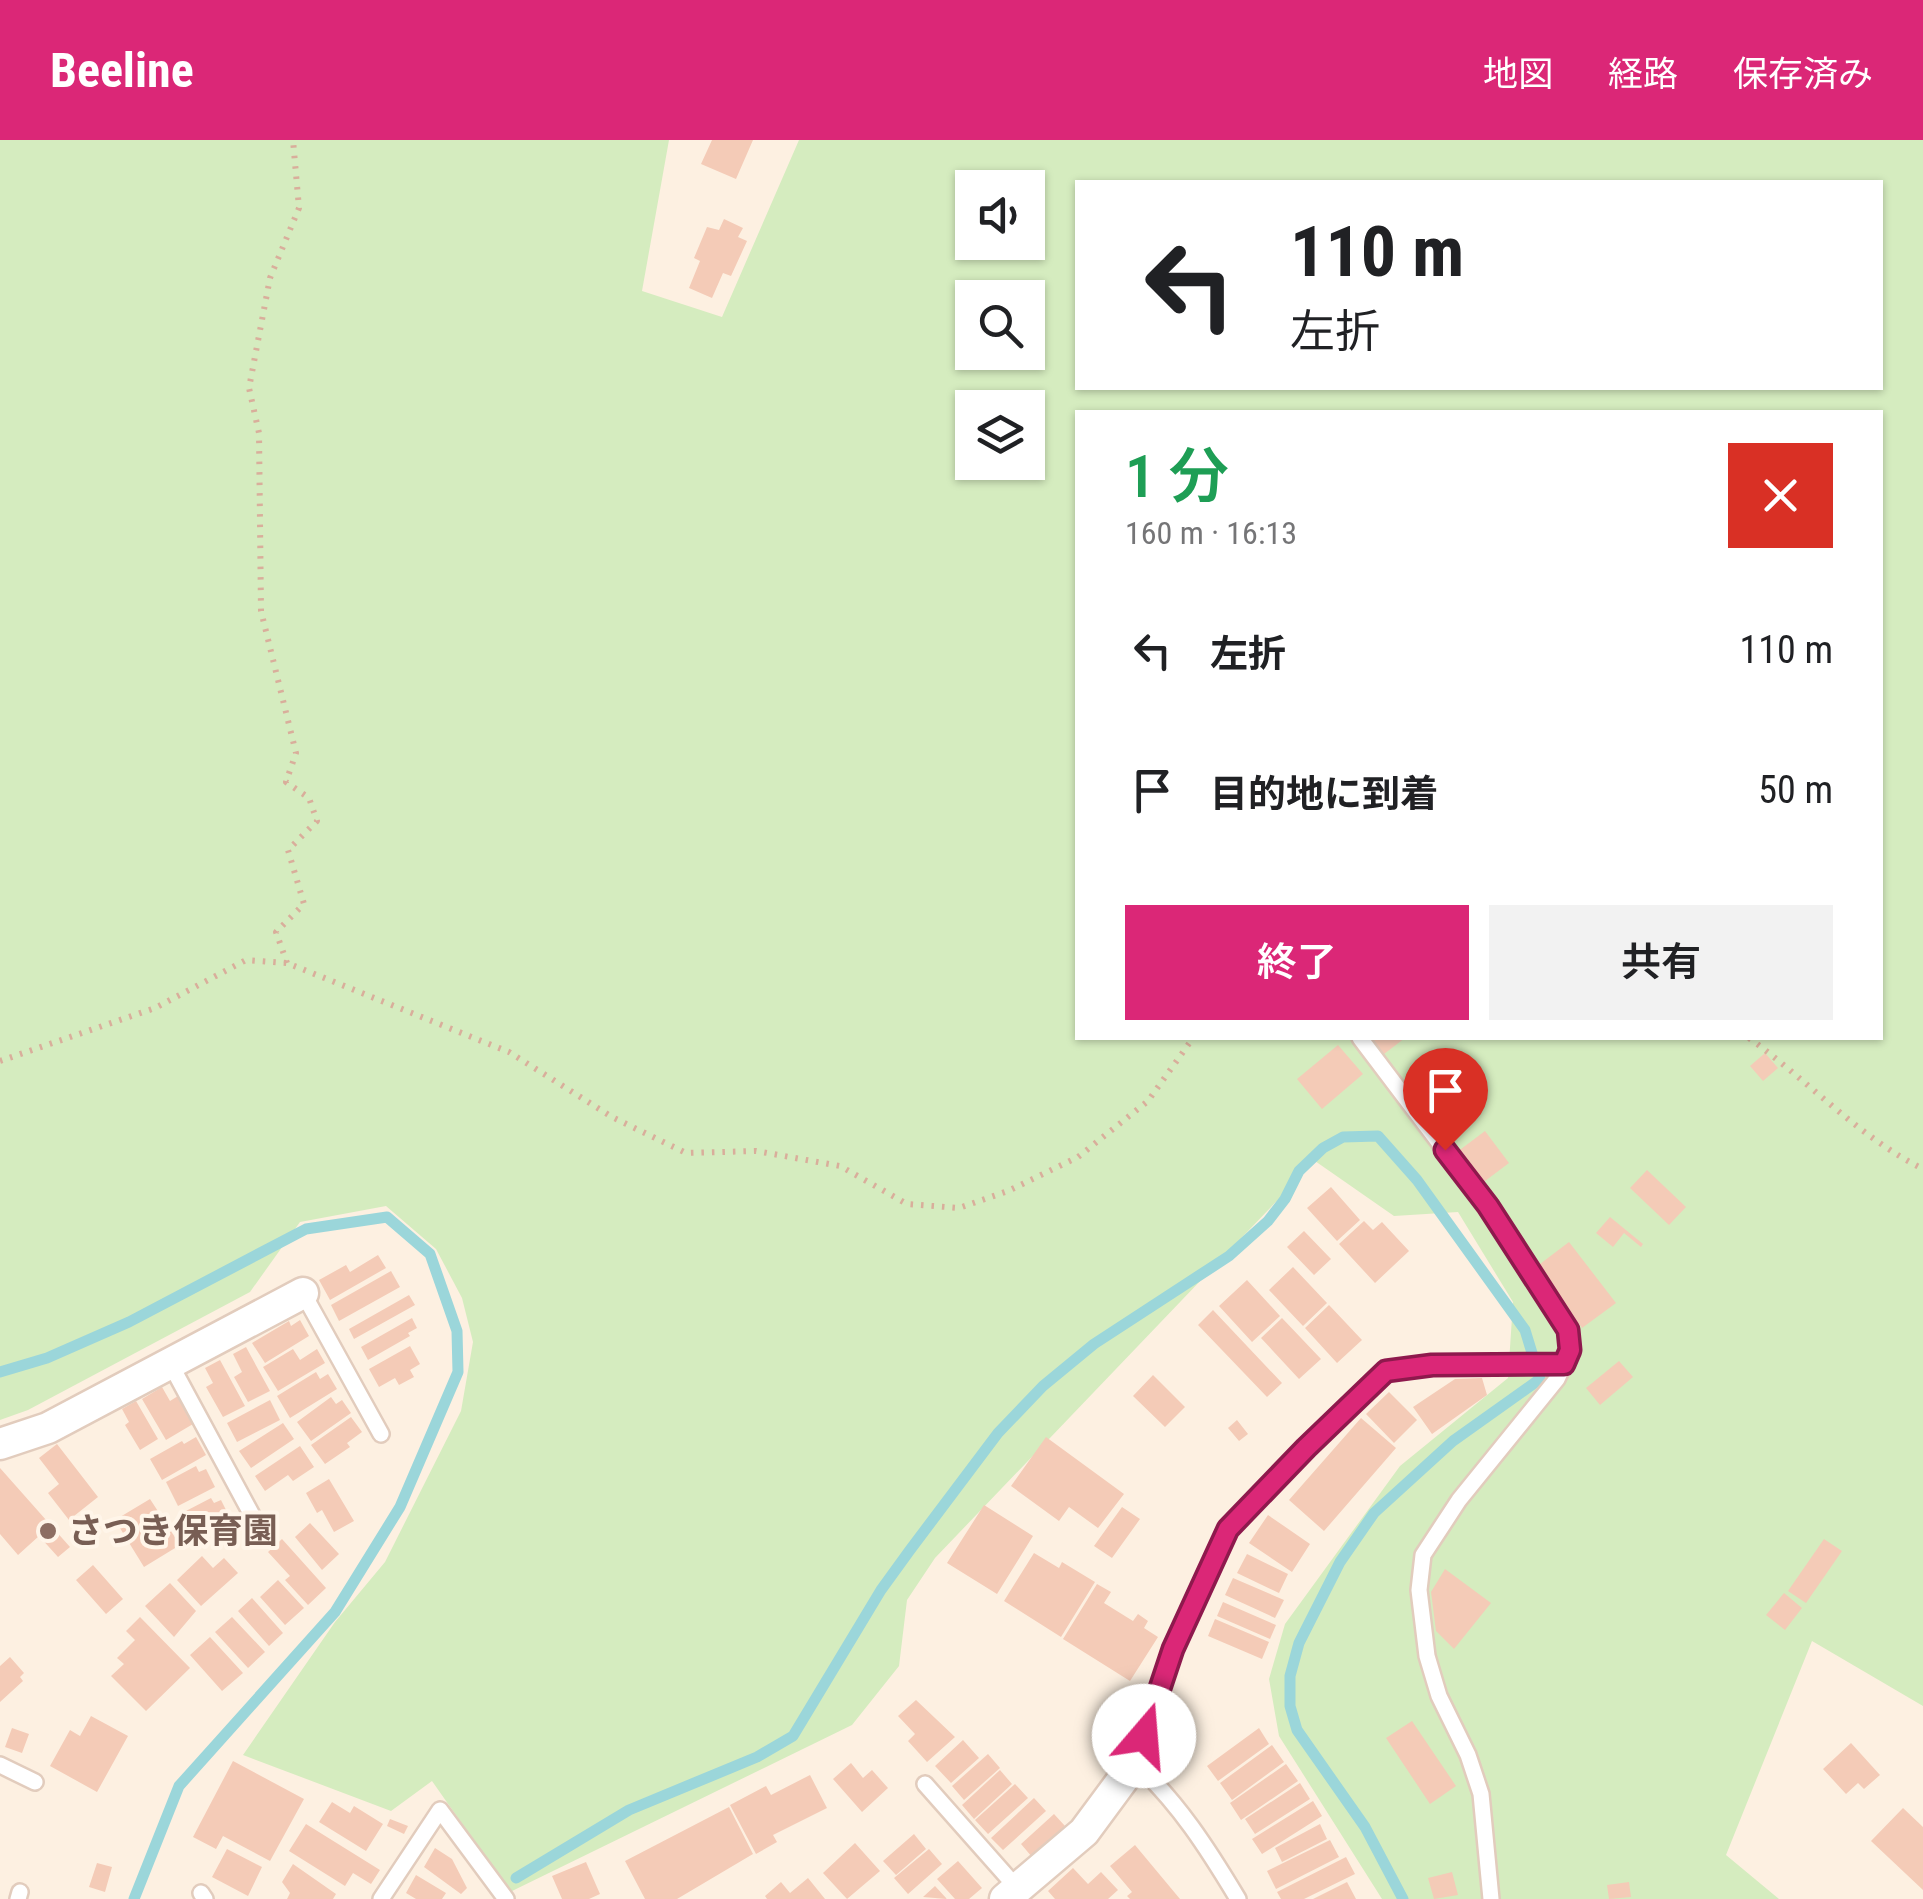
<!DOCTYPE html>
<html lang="ja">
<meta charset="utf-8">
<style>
body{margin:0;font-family:"Roboto Condensed","Noto Sans JP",sans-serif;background:#f2f2f2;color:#202124;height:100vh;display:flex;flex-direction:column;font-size:38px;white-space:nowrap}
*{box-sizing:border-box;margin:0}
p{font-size:32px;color:#757577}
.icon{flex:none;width:55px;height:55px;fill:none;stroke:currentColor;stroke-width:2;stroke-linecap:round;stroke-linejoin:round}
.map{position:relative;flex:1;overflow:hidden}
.sheet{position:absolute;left:1075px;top:270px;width:808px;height:630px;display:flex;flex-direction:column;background:#fff;border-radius:0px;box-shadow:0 2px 8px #0004}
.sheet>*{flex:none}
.guide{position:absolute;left:1075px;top:40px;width:808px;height:210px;border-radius:0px;box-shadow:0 2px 8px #0004;background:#fff;color:#202124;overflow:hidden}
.buttons{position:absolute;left:955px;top:30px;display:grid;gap:20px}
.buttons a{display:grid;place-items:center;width:90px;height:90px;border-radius:0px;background:#fff;box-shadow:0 2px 8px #0004;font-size:50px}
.pin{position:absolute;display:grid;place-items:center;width:85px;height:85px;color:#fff;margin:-102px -42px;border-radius:50% 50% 50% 0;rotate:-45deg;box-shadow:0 0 10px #0007}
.pin .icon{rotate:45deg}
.me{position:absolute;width:110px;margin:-55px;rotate:18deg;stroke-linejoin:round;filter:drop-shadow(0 0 8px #0008)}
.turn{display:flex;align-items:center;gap:35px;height:210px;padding:0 50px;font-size:45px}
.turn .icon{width:130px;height:130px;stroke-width:2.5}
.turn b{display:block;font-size:70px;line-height:85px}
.round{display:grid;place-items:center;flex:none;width:105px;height:105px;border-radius:0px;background:#f2f2f2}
.headline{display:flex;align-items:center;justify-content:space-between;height:170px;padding:0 50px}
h1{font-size:60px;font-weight:600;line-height:75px;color:#1e9e55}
.primary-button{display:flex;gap:20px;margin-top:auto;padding:20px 50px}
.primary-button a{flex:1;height:115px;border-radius:0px;background:#db2777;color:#fff;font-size:40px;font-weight:600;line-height:115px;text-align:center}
.primary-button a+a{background:#f2f2f2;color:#202124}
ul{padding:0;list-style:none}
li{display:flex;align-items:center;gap:30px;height:140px;padding:0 50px}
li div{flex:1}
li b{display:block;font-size:38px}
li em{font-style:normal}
header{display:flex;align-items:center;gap:60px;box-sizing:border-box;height:140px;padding:0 50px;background:#db2777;color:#fff}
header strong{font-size:48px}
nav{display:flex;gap:55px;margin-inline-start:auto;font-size:35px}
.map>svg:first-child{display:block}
.green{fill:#d5ecbf;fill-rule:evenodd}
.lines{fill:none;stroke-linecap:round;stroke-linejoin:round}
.stream{stroke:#9bd6da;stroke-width:11}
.building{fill:#f4cbb7}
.lane-casing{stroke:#e2ccbd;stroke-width:20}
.street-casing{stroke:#e2ccbd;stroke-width:35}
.path{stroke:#d9ae9b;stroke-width:6;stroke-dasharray:2.5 8;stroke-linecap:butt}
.lane{stroke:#fff;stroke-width:15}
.street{stroke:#fff;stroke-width:30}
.route-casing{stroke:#8e194d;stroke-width:25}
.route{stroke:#db2777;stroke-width:18}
.education-dot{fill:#8d6e63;stroke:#fff5e9;stroke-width:4}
.labels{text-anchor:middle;stroke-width:8;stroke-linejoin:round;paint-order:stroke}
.education-label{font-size:35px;font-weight:bold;fill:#785e54;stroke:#fff5e9;text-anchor:start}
</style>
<header>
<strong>Beeline</strong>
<nav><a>地図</a><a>経路</a><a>保存済み</a></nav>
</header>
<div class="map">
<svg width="1923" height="1759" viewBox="0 0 1923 1759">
<rect width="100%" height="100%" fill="#fdf0e1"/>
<path class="green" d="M0,0h669l-27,151 80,26 77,-177h1124v1566l-111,-65 -86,214 53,44h-397l-103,-163 -10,-57 16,-55 115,-158 108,-88 5,-76 -55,-90 -64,4 -79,-55 -380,397 -28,42 -8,66 -47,59 -342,167 -78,-111 -41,30 -148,-56 92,-133 50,-60 76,-151 12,-69 -11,-44 -26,-49 -50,-43 -86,16 -50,70 -222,118 -28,10zM1078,42h802v206h-802zM972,48h56v54h-56zM972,158h56v54h-56zM972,268h56v54h-56zM1078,272h802v626h-802z"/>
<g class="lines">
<path class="stream" d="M0,1232l47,-14 82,-36 177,-93 81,-12 43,37 27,77 1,41 -58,135 -65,105 -156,174 -45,113
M516,1738l113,-68 128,-53 36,-21 88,-146 29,-40 88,-117 45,-47 51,-42 135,-88 39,-35 17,-22 14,-28 24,-23 20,-11 35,-1 39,44 108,150 15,49 -87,62 -79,72 -34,49 -41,81 -9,33v30l7,24 68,97 38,72"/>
</g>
<path class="building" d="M712,0h41l-17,39 -35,-15z
M724,79l19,9 -5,9 9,4 -16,35 -8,-3 -11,25 -23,-10 11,-27 -6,-3 13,-31 12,3z
M1371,898h34l-21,16z
M1338,905l25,29 -41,35 -25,-30z
M1765,913l13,15 -15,13 -13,-15z
M1459,959l13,17 -26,20 -14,-16z
M1485,991l24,32 -28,21 -24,-32z
M1647,1030l39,37 -17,18 -39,-37z
M1331,1047l29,33 -23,21 -30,-33z
M1610,1077l33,27 -2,3 -17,-14 -11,14 -17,-14z
M1364,1081l9,9 9,-8 27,29 -34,32 -36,-39z
M1304,1091l27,28 -17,16 -27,-28z
M1569,1102l47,61 -34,25 -46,-61z
M378,1115l8,13 -56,32 -11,-20 27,-15 4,7z
M1293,1127l34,36 -24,23 -34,-36z
M391,1131l9,16 -61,34 -8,-16z
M1247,1140l33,36 -28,26 -33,-36z
M409,1155l6,10 -61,34 -5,-10z
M1329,1165l33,35 -25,23 -32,-35z
M1213,1170l69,73 -15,14 -69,-72z
M412,1178l5,10 -9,5 2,3 -42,24 -7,-13z
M1282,1178l39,41 -22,20 -38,-41z
M300,1180l9,16 -44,27 -13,-20 37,-22 2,5z
M410,1206l10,18 -10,6 4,7 -15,8 -4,-7 -16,9 -10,-18z
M246,1207l24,44 -22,11 -14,-25 8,-5 -9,-18z
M293,1209l7,11 17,-11 8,14 -47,28 -15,-24z
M220,1220l25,46 -22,11 -17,-30 7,-4 -8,-15z
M1619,1221l14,16 -33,28 -14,-17z
M316,1232l4,7 8,-5 9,15 -47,29 -13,-22z
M1153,1235l32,32 -20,20 -32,-31z
M1482,1238l5,17 -55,39 -19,-27 42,-28z
M162,1247l8,14 8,-5 15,28 -27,16 -24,-41z
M1389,1252l28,28 -23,23 -28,-29z
M331,1257l5,7 6,-4 9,13 -40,28 -14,-19z
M270,1260l10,20 -43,22 -10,-19z
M136,1261l22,38 -18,11 -15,-25 4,-3 -7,-13z
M351,1277l11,15 -15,11 3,4 -25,17 -14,-19z
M1361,1278l35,30 -72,83 -35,-31z
M1237,1280l11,14 -9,7 -11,-13z
M283,1283l11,16 -43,29 -12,-17z
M196,1297l10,18 -44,25 -12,-21 32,-18 2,3z
M1046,1297l78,57 -26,34 -29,-21 -10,14 -48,-35z
M57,1304l41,53 -29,23 -21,-27 11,-9 -20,-26z
M300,1306l14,21 -21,14 -5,-6 -23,16 -10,-15z
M196,1326l3,6 7,-3 9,18 -37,19 -12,-24z
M0,1328l70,79 -12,10 -19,-21 -21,19 -18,-21z
M329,1339l25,42 -20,11 -12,-22 -5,3 -11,-20z
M211,1358l3,5 7,-3 8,16 -34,17 -11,-21z
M150,1359l30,46 -36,22 -29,-47z
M984,1365l49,31 -36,58 -50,-31z
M1122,1367l18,12 -28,39 -18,-12z
M1268,1375l42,29 -18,28 -43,-29z
M310,1383l29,31 -17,16 -27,-33z
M282,1399l44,49 -18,17 -23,-25 5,-4 -22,-24z
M1824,1399l18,12 -36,52 -18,-12z
M1034,1413l25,15 3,-6 33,20 -34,55 -57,-36z
M1247,1414l41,20 -9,19 -42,-20z
M202,1416l11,12 11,-10 14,15 -37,33 -24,-26z
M93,1425l30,34 -17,15 -30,-34z
M1445,1429l46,34 -37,46 -18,-18 -5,-39z
M1233,1438l51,22 -9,18 -50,-23z
M278,1440l26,28 -19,17 -25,-28z
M170,1443l26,28 -22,26 -29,-31z
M1097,1444l14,8 -7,11 29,18 5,-7 10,7 -4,7 14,9 -28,44 -67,-42z
M1784,1453l18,15 -17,22 -19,-15z
M252,1458l31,35 -14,13 -31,-35z
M1223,1462l53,23 -6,14 -53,-23z
M140,1477l50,51 -44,43 -35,-35 13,-12 -7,-6 18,-18 -9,-9z
M232,1477l33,35 -17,16 -33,-36z
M1215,1479l54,23 -7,17 -54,-23z
M210,1497l33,36 -21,18 -32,-36z
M10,1517l14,16 -4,4 3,4 -23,21v-36z
M916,1560l39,37 -28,25 -19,-21 7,-7 -17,-18z
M91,1576l37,20 -31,56 -47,-26 20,-36 10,6z
M1412,1581l44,65 -26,18 -44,-66z
M12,1588l17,6 -7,19 -17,-6z
M1259,1588l10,16 -51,37 -11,-15z
M963,1600l16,18 -28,25 -16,-17z
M1851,1603l29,32 -16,14 -6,-6 -12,11 -23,-25z
M1272,1605l12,17 -52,38 -12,-17z
M988,1614l12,14 -36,32 -12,-14z
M233,1621l71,38 -34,62 -47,-25 -7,13 -23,-12z
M851,1623l12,15 9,-8 16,18 -26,24 -29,-33z
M1286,1624l12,17 -57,39 -11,-17z
M1000,1630l12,14 -38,35 -12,-14z
M810,1635l17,33 -54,27 4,7 -21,12 -26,-49 36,-19 5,9z
M1300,1643l10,16 -55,35 -10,-15z
M1015,1644l13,14 -40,36 -13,-14z
M1034,1658l12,13 -43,39 -12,-12z
M1313,1661l9,15 -60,38 -10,-15z
M332,1662l18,11 4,-7 29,18 -17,27 -47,-29z
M729,1667l24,47 -76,45h-32l-20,-38z
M1903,1668l20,19v63l-52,-49z
M1054,1674l11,12 -33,31 -11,-13z
M390,1679l18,7 -4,8 -17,-8z
M306,1684l74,46 -9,14 -18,-11 -8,13 -56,-35z
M1320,1684l7,15 -45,23 -7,-14z
M914,1694l12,15 -30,26 -13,-14z
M1330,1700l9,17 -63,32 -9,-18z
M855,1703l25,28 -33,28 -24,-26z
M1135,1705l45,54h-50l-3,-3 5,-4 -22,-26z
M435,1708l17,11 15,29 -6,6 -37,-27z
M227,1709l35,18 -14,29 -36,-19z
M929,1709l13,15 -34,30 -14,-16z
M1346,1717l9,17 -51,25h-23l-4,-7z
M958,1721l24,27 -13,11h-14l-18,-20z
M586,1722l14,32 -11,5h-27l-10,-23z
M97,1723l15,4 -7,25 -16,-5z
M293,1724l43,30 -3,5h-46l3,-6 -8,-11z
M1073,1728l15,16 13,-12 17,18 -10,9h-53l-7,-8z
M1452,1732l6,23 -24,4 -6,-21z
M416,1735l30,18 -4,6h-26l-10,-6z
M808,1738l17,21h-58l-2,-3 16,-14 9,11z
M1347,1742l9,17h-43z
M1629,1742l2,15 -22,2 -2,-14z
M935,1746l12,13 -24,-2z"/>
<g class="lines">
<g class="lane-casing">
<path id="lane" d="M1360,898l127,168 81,124 2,21 -13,28 -98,121 -36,55 -4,35 8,66 12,40 29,59 13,39 10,105
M303,1153l78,141
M171,1225l89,165
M1152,1568l21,-59 56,-120 76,-82 82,-76 45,-6 132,-2
M1135,1623c43,39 73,86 103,136
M0,1625l35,17
M925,1644l93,105
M201,1753l4,6
M18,1759l2,-7
M381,1759l59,-89 66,89"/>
</g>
<g class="street-casing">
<path id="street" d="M0,1304l48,-16 255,-135
M1005,1759l79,-67 51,-69 17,-55"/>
</g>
<path class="path" d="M287,823l-11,-31 28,-28 -16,-54 29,-29 -8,-23 -23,-16 10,-29 -35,-142 -2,-178 -10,-45 21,-110 29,-70 -6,-68
M1749,898c57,41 111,100 174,131
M0,921l155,-53 91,-48 41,3 222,89 103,65 74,36 70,-2 84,15 67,38 52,4 49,-17 70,-34 70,-56 45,-63"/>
<use href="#lane" class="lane"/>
<use href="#street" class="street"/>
</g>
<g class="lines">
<g class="route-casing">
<path id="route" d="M1144,1596l29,-87 55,-120 78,-81 80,-77 46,-6 132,-1 6,-14 -2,-20 -80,-124 -43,-56"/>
</g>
<use href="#route" class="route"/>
</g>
<circle class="education-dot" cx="48" cy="1391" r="10"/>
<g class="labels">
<g class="education-label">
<text x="68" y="1403">さつき保育園</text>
</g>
</g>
</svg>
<div class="buttons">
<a><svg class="icon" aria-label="sound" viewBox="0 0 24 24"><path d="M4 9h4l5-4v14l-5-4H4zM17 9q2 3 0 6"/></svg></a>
<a><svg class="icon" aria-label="search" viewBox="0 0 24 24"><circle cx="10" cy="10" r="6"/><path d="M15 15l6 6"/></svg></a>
<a><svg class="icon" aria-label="layers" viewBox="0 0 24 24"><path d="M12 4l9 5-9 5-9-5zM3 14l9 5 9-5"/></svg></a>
</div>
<div class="pin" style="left:1445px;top:1010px;background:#d93025"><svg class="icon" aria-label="arrive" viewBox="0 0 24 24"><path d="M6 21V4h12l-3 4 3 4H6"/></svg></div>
<svg class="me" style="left:1144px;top:1596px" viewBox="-20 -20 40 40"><circle r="19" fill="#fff"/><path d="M0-13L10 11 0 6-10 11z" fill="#db2777"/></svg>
<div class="guide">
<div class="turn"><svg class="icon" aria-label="left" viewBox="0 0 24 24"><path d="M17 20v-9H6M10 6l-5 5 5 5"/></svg><div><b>110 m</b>左折</div></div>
</div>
<section class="sheet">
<div class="headline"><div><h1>1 分</h1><p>160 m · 16:13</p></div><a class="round" style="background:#d93025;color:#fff"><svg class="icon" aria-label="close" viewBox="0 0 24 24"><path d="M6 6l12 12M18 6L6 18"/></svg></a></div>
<ul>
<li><svg class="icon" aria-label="left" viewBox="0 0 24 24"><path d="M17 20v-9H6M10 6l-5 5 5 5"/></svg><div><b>左折</b></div><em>110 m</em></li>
<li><svg class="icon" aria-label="arrive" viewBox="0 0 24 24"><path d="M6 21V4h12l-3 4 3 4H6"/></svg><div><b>目的地に到着</b></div><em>50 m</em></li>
</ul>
<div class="primary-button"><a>終了</a><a>共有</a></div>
</section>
</div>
